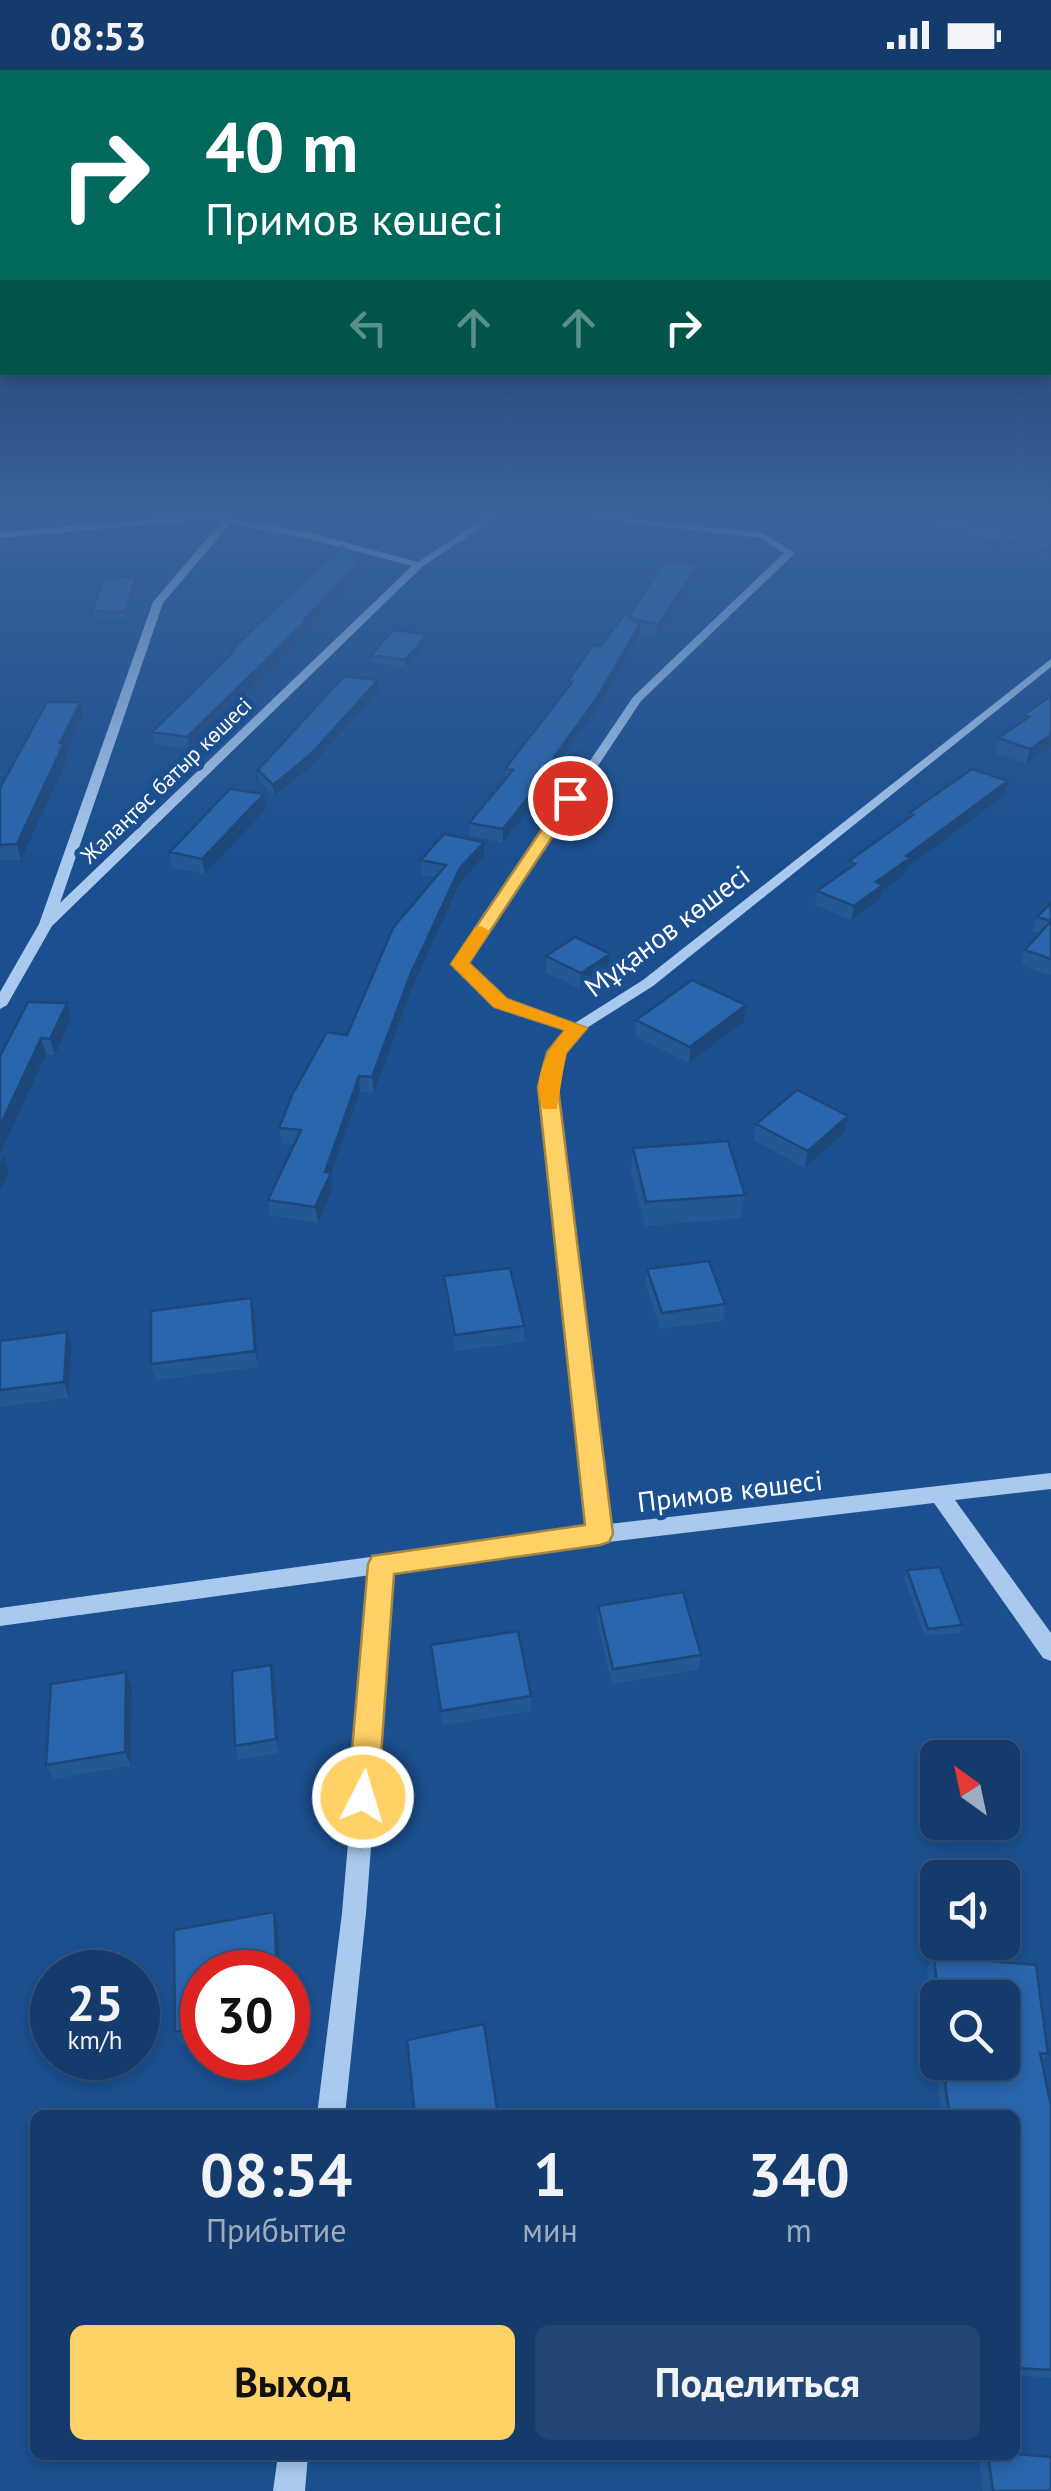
<!DOCTYPE html>
<html lang="ru">
<meta charset="utf-8">
<style>
body{margin:0;font-family:"PT Sans",sans-serif;background:#214673;color:#f1f3f6;height:100vh;display:flex;flex-direction:column;font-size:38px;white-space:nowrap}
*{box-sizing:border-box;margin:0}
p{font-size:32px;color:#9dadc1}
.icon{flex:none;width:55px;height:55px;fill:none;stroke:currentColor;stroke-width:2;stroke-linecap:round;stroke-linejoin:round}
.map{position:relative;flex:1;overflow:hidden}
.panel{position:absolute;left:30px;top:2040px;width:990px;height:350px;display:flex;flex-direction:column;background:#143b6b;border-radius:15px;box-shadow:0 5px 15px #0003,0 0 0 2px #33557e}
.panel>*{flex:none}
.hud{position:absolute;left:0px;top:0px;width:1052px;height:305px;box-shadow:0 5px 15px #0003,0 0 0 2px #33557e;background:#00695c;color:#fff;overflow:hidden}
.needle{width:65px;rotate:327deg}
.fabs{position:absolute;left:920px;top:1670px;display:grid;gap:20px}
.fabs a{display:grid;place-items:center;width:100px;height:100px;border-radius:15px;background:#143b6b;box-shadow:0 5px 15px #0003,0 0 0 2px #33557e;font-size:50px}
.speed{position:absolute;left:30px;top:1880px;display:flex;gap:20px;font-size:50px;font-weight:700;text-align:center}
.speed>*{display:grid;place-content:center;width:130px;height:130px;border-radius:50%;background:#143b6b;box-shadow:0 5px 15px #0003,0 0 0 2px #33557e;line-height:1}
.speed small{font-size:25px;font-weight:400}
.speed .limit{border:15px solid #d22;background:#fff;color:#111}
.pin{position:absolute;display:grid;place-items:center;width:85px;height:85px;color:#fff;margin:-42px;border:5px solid #fff;border-radius:50%;box-shadow:0 2px 10px #0007}
.me{position:absolute;width:110px;margin:-55px;rotate:5deg;stroke-linejoin:round;filter:drop-shadow(0 0 8px #0008)}
.turn{display:flex;align-items:center;gap:35px;height:210px;padding:0 40px;font-size:45px}
.turn .icon{width:130px;height:130px;stroke-width:2.5}
.turn b{display:block;font-size:70px;line-height:85px}
.lanes{display:flex;align-items:center;height:95px;padding:0 40px;background:#0003;justify-content:center;gap:50px;direction:ltr}
.lanes .off{opacity:.35}
.eta{display:flex;justify-content:space-evenly;align-items:center;height:170px;text-align:center}
.eta b{font-size:60px;font-weight:700;line-height:70px}
.cta{display:flex;gap:20px;margin-top:auto;padding:20px 40px}
.cta a{flex:1;height:115px;border-radius:15px;background:#ffd166;color:#111;font-size:40px;font-weight:700;line-height:115px;text-align:center}
.cta a+a{background:#214673;color:#f1f3f6}
.status{display:flex;justify-content:space-between;align-items:center;height:70px;padding:0 50px;background:#143b6b;direction:ltr}
.status svg{height:28px;fill:currentColor}
.map>svg:first-child{display:block}
.lines{fill:none;stroke-linecap:round;stroke-linejoin:round}
.minor{fill:#a9c9ee;fill-rule:evenodd}
.wall{fill:#245895;fill-rule:evenodd}
.shaded-wall{fill:#1d4779}
.building{fill:#2a66ad;stroke:#1d4779;stroke-width:2.5}
.route{fill:#ffd166;stroke:#a68842;stroke-width:2.5}
.slow{fill:#f59e0b}
.labels{text-anchor:middle;stroke-width:10;stroke-linejoin:round;paint-order:stroke}
.far-street-label{font-size:22px;fill:#fff;stroke:#1b4f8f}
.street-label{font-size:28px;fill:#fff;stroke:#1b4f8f}
</style>
<div class="status"><b>08:53</b><svg viewBox="0 0 49 12"><path d="M0 12V9h3v3zM5 12V6h3v6zM10 12V3h3v9zM15 12V0h3v12zM26 1h20v11H26zM47 4h2v5h-2z"/></svg></div>
<div class="map">
<svg width="1051" height="2421" viewBox="0 0 1051 2421">
<rect width="100%" height="100%" fill="#1b4f8f"/>
<g class="lines">
<path class="minor" d="M492,443h10l-80,54 -370,359 -45,79 -7,4v-17l39,-68 114,-322 68,-80 -15,-2 -206,18v-6l206,-18 101,18 111,30zM230,454l76,14 106,28 -352,337 103,-300z
M548,443h28l186,20 33,20 -154,148 -174,262 39,37 69,23 68,-43 408,-321v8l-398,319 -71,45 -19,22 -7,34 53,437 442,-51v16l-96,11 96,133v28l-8,-3 -109,-155 -334,40 -208,29 -26,341 -21,202h-28l25,-202 29,-338 -371,51v-18l589,-81 -49,-440 9,-35 19,-22 -72,-24 -43,-42 180,-267 151,-144 -24,-15z
M278,2385h30l-3,36h-32z"/>
</g>
<path class="wall" d="M833,443h106l112,28v20l-54,-15 -7,4 -93,-24 -3,3z
M958,443h93v22z
M359,493l1,11 -50,52v4l-121,119 -34,-5 -3,-12 79,-77 -1,-4z
M698,494l-1,12 -40,61 -18,-5v4l-44,77 -37,50v8l-55,72 -33,-7 -1,-13 36,-44v-10l61,-80 1,-7 62,-65z
M138,514l-11,35 -33,-1 -2,-7z
M428,571l-22,26 -35,-5v-7z
M379,621l-67,75 -38,30 -15,-15 -1,-11z
M1051,626l-25,68 -31,-11 3,-15 23,-16 2,-7z
M83,646l-17,37 2,5 -47,102h-21v-72z
M1005,725l-97,72 -1,5 -25,19 -2,8 -29,21 -36,-15 2,-14 31,-22 1,-8 59,-42 1,-6z
M266,739l-61,65 -33,-6 -2,-16z
M484,772v14l-24,27 -48,105 -38,105 -14,-2 -29,84 2,14 -15,34 -48,-8 -2,-15 26,-55 -13,-1 -2,-16 68,-93 88,-158 -13,-2 -1,-15z
M1051,833v71l-1,1 -29,-10 4,-15 15,-16 -7,-3 4,-14z
M610,884l-1,15 -29,20 -34,-17v-16z
M746,935l-2,17 -55,41 -54,-27 1,-16z
M71,949l-16,36 -55,1z
M848,1046l-3,16 -40,36 -51,-28 2,-16z
M633,1078l112,47 -4,23 -96,8 -14,-54z
M647,1199l78,35 -2,17 -63,8 -14,-44z
M444,1206l80,50v16l-68,9 -11,-58z
M251,1228l4,17 3,52 -102,13 -5,-16z
M0,1271l72,7 -3,50 -69,9z
M907,1500l55,55 -3,8 -34,3 -21,-58z
M598,1536l103,49 -3,15 -86,14 -15,-63z
M431,1575l100,51v15l-89,14z
M275,1610l4,73 -40,7 -4,-14z
M132,1617l-1,79 -77,13 -8,-14z
M274,1842l4,13 2,47h-78v68l-21,4 -6,-12 -1,-102z
M934,1886l114,98 -6,7 9,45v272l-36,-3v-260h-74l-14,-147zM938,1928l64,64h-64z
M983,2385h32l36,36h-68l-4,-33z"/>
<path class="shaded-wall" d="M998,469l-1,7 -7,4 2,-7z
M359,493l1,11 -50,52v4l-121,119 -2,-12z
M698,494l-1,12 -40,61 1,-12z
M136,507l2,7 -11,35 -2,-7z
M640,554l-1,12 -44,77 -37,50v8l-55,72v-14l51,-72z
M428,564v7l-22,26 -1,-7z
M378,610l1,11 -67,75 -38,30 -1,-11z
M80,632l3,14 -17,37 2,5 -47,102 -4,-16 43,-101z
M1051,665v12l-25,17 4,-15z
M1008,711l-3,14 -97,72 -1,5 -25,19 -2,8 -29,21 3,-14 22,-24 30,-26z
M264,724l2,15 -61,65 -3,-15z
M484,772v14l-24,27 -48,105 -38,105 -2,-16 39,-104 49,-105z
M610,884l-1,15 -29,20 1,-16z
M67,933l4,16 -16,36 -5,-16z
M746,935l-2,17 -55,41 1,-16z
M41,968l5,16 -46,100v-28z
M359,1006l1,15 -29,84 2,14 -15,34 -3,-16 10,-35z
M848,1046l-3,16 -40,36 3,-17z
M4,1086l5,16 -9,19v-28z
M251,1228l4,17 3,52 -3,-16z
M67,1262l5,16 -3,50 -5,-16z
M271,1595l4,15 4,73 -3,-14z
M126,1602l6,15 -1,79 -6,-14z
M274,1842l4,13 2,47h-3z"/>
<path class="building" d="M860,443h79l112,28v12l-53,-14 -6,4 -93,-24 -4,3z
M988,443h63v15z
M342,476l17,17 -54,55h4l-122,119 -35,-5 81,-80 -3,-1z
M664,491l34,3 -40,61 -28,-7 10,6 -45,77 -41,56 5,1 -56,71 -34,-6 44,-53 -8,-1 67,-87h-5l26,-37 7,1 25,-32 4,3z
M136,507l-11,35 -33,-1 12,-33z
M393,560l35,4 -23,26 -34,-5z
M344,606l34,4 -67,74 -38,31 -15,-15z
M1051,626v39l-21,14 -32,-11 31,-21 -6,-2z
M47,632h33l-20,41h4l-47,101 -17,1v-57z
M972,699l36,12 -102,75 4,2 -34,24 7,3 -29,21 -37,-15 38,-27 -6,-3 64,-46 -4,-2z
M230,719l34,5 -62,65 -32,-7z
M444,764l40,8 -24,26 -49,105 -39,104 -13,-1 -34,96 6,1 -16,34 -47,-7 33,-70 -22,-2 13,-33 35,-63 20,3 46,-107 53,-63 -25,-5z
M1051,833v56l-26,-9 26,-29 -14,-4z
M575,867l35,17 -29,19 -35,-17z
M692,910l54,25 -56,42 -54,-27z
M28,932l39,1 -17,36 -9,-1 -41,88v-70z
M797,1020l51,26 -40,35 -52,-27z
M728,1071l17,54 -99,7 -13,-54z
M709,1191l16,43 -63,9 -15,-44z
M510,1198l14,58 -69,9 -11,-59z
M251,1228l4,53 -104,13v-53z
M67,1262l-3,50 -64,8v-49z
M940,1497l22,58 -34,4 -21,-59z
M683,1522l18,63 -88,14 -15,-63z
M518,1561l13,65 -90,15 -10,-66z
M271,1595l5,74 -41,7 -3,-75z
M126,1602l-1,80 -79,13 5,-81z
M274,1842l3,60h-75v55l-27,5 -1,-102z
M934,1886l102,9 12,89 -8,-1 11,53v264l-36,-2v-253h-65l-4,-24 -2,-29h58v-64h-64z
M484,1954l14,91h-83l-8,-75z
M1015,2384l36,3v34h-58l-5,-36z"/>
<linearGradient id="sky" x2="0" y2="1"><stop stop-color="#0f2b4f"/><stop offset="0.57" stop-color="#39639b"/><stop offset="1" stop-color="#39639b" stop-opacity="0"/></linearGradient>
<rect width="1051" height="782" fill="url(#sky)"/>
<path class="route" d="M565,725l13,3 -109,165 38,36 80,29 -21,25 -8,34 55,447 -4,8 -9,3 -206,29 -16,223 -4,10 -11,4 -11,-4 -4,-10 20,-233 4,-8 213,-31 -47,-438 9,-35 18,-22 -71,-23 -43,-43z"/>
<path class="slow" d="M481,856l9,5 -21,32 38,36 80,29 -21,25 -9,56h-14c-12,-29 3,-58 22,-79l-71,-23 -43,-43 24,-36z"/>
<g class="labels">
<g class="far-street-label">
<text transform="translate(166 710) rotate(-44)" y="8">Жалаңтөс батыр көшесі</text>
</g>
<g class="street-label">
<text transform="translate(667 861) rotate(-37)" y="10">Мұқанов көшесі</text>
<text transform="translate(730 1421) rotate(-7)" y="10">Примов көшесі</text>
</g>
</g>
</svg>
<div class="fabs">
<a><svg class="needle" viewBox="-14 -14 28 28"><path d="M0-13l5 13h-10z" fill="#e53935"/><path d="M0 13l5-13h-10z" fill="#9dadc1"/></svg></a>
<a><svg class="icon" aria-label="sound" viewBox="0 0 24 24"><path d="M4 9h4l5-4v14l-5-4H4zM17 9q2 3 0 6"/></svg></a>
<a><svg class="icon" aria-label="search" viewBox="0 0 24 24"><circle cx="10" cy="10" r="6"/><path d="M15 15l6 6"/></svg></a>
</div>
<div class="speed"><div>25<small>km/h</small></div><div class="limit">30</div></div>
<div class="pin" style="left:570px;top:728px;background:#d93025"><svg class="icon" aria-label="arrive" viewBox="0 0 24 24"><path d="M6 21V4h12l-3 4 3 4H6"/></svg></div>
<svg class="me" style="left:363px;top:1727px" viewBox="-20 -20 40 40"><circle r="17" fill="#ffd166" stroke="#fff" stroke-width="3"/><path d="M0-11L8 9 0 5-8 9z" fill="#fff"/></svg>
<div class="hud">
<div class="turn"><svg class="icon" aria-label="right" viewBox="0 0 24 24"><path d="M7 20v-9h11M14 6l5 5-5 5"/></svg><div><b>40 m</b>Примов көшесі</div></div>
<div class="lanes"><svg class="icon off" aria-label="left" viewBox="0 0 24 24"><path d="M17 20v-9H6M10 6l-5 5 5 5"/></svg><svg class="icon off" aria-label="ahead" viewBox="0 0 24 24"><path d="M12 20V5M6 11l6-6 6 6"/></svg><svg class="icon off" aria-label="ahead" viewBox="0 0 24 24"><path d="M12 20V5M6 11l6-6 6 6"/></svg><svg class="icon" aria-label="right" viewBox="0 0 24 24"><path d="M7 20v-9h11M14 6l5 5-5 5"/></svg></div>
</div>
<section class="panel">
<div class="eta">
<div><b>08:54</b><p>Прибытие</p></div>
<div><b>1</b><p>мин</p></div>
<div><b>340</b><p>m</p></div>
</div>
<div class="cta"><a>Выход</a><a>Поделиться</a></div>
</section>
</div>
